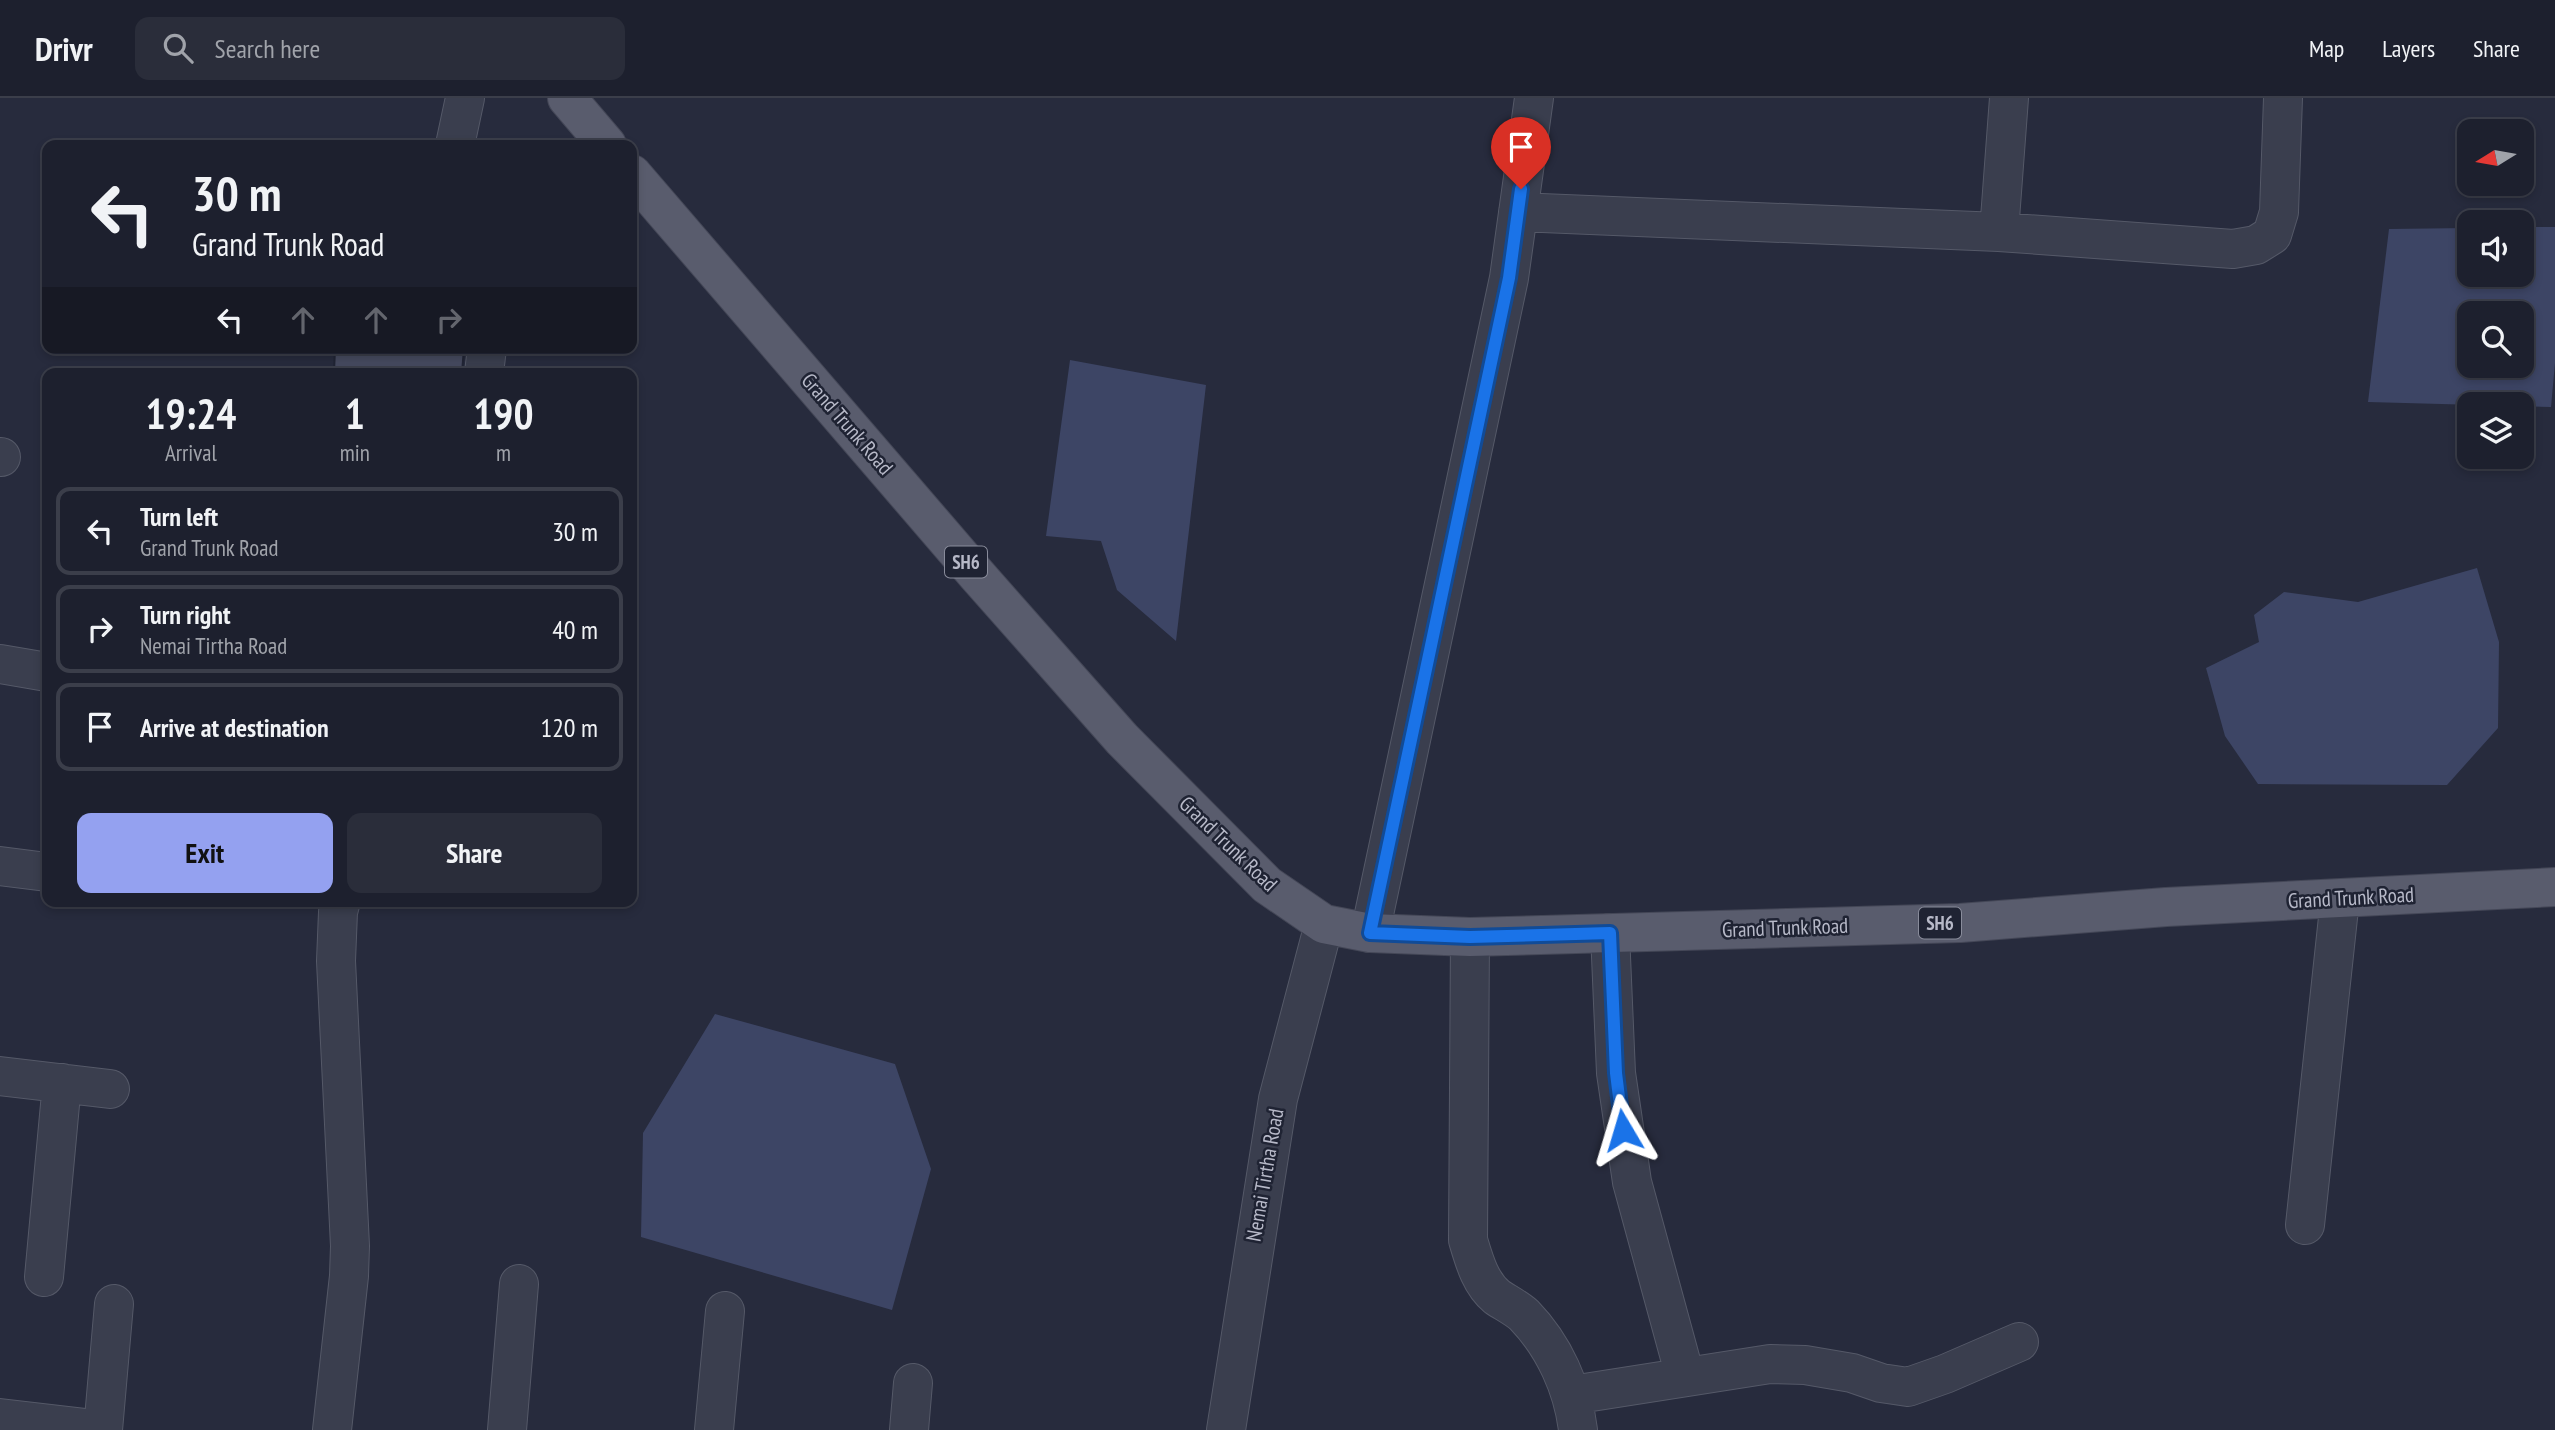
<!DOCTYPE html>
<style>
body{margin:0;font-family:"PT Sans Narrow",sans-serif;background:#2a2d3a;color:#f1f3f6;height:100vh;display:flex;flex-direction:column;font-size:26px;white-space:nowrap}
*{box-sizing:border-box;margin:0}
p{font-size:23px;color:#a0a3aa}
.icon{flex:none;width:38px;height:38px;fill:none;stroke:currentColor;stroke-width:2;stroke-linecap:round;stroke-linejoin:round}
.map{position:relative;flex:1;overflow:hidden}
.side{position:absolute;left:42px;top:270px;width:595px;height:539px;display:flex;flex-direction:column;background:#1d202e;border-radius:14px;box-shadow:0 4px 10px #0003,0 0 0 2px #3b3e4a}
.side>*{flex:none}
.top-card{position:absolute;left:42px;top:42px;width:595px;height:214px;border-radius:14px;box-shadow:0 4px 10px #0003,0 0 0 2px #3b3e4a;background:#1d202e;color:#f1f3f6;overflow:hidden}
.needle{width:46px;rotate:259deg}
.tools{position:absolute;left:2457px;top:21px;display:grid;gap:14px}
.tools a{display:grid;place-items:center;width:77px;height:77px;border-radius:14px;background:#1d202e;box-shadow:0 4px 10px #0003,0 0 0 2px #3b3e4a;font-size:35px}
.pin{position:absolute;display:grid;place-items:center;width:60px;height:60px;color:#fff;margin:-72px -30px;border-radius:50% 50% 50% 0;rotate:-45deg;box-shadow:0 0 7px #0007}
.pin .icon{rotate:45deg}
.me{position:absolute;width:77px;margin:-38px;rotate:353deg;stroke-linejoin:round;filter:drop-shadow(0 0 5px #0008)}
.turn{display:flex;align-items:center;gap:24px;height:147px;padding:0 35px;font-size:32px}
.turn .icon{width:91px;height:91px;stroke-width:2.5}
.turn b{display:block;font-size:49px;line-height:60px}
.lanes{display:flex;align-items:center;height:66px;padding:0 35px;background:#0003;justify-content:center;gap:35px;direction:ltr}
.lanes .off{opacity:.35}
.eta{display:flex;justify-content:space-evenly;align-items:center;height:119px;text-align:center}
.eta b{font-size:42px;font-weight:700;line-height:49px}
.cta{display:flex;gap:14px;margin-top:auto;padding:14px 35px}
.cta a{flex:1;height:80px;border-radius:14px;background:#94a1f0;color:#111;font-size:28px;font-weight:700;line-height:80px;text-align:center}
.cta a+a{background:#2a2d3a;color:#f1f3f6}
ul{padding:0;list-style:none}
li{display:flex;align-items:center;gap:21px;height:88px;margin:0 14px 10px;padding:0 21px;border:4px solid #3b3e4a;border-radius:14px}
li div{flex:1}
li b{display:block;font-size:26px}
li em{font-style:normal}
header{display:flex;align-items:center;gap:42px;box-sizing:border-box;height:98px;padding:0 35px;background:#1d202e;border-bottom:2px solid #3b3e4a}
header strong{font-size:33px}
nav{display:flex;gap:38px;margin-inline-start:auto;font-size:24px}
.search{width:490px;height:63px;background:#2a2d3a;display:flex;align-items:center;gap:18px;box-sizing:border-box;padding:0 24px;border-radius:14px;color:#a0a3aa;font-size:26px}
.map>svg:first-child{display:block}
.water{fill:#3d4565;fill-rule:evenodd}
.building{fill:#464a5f;stroke:#212535;stroke-width:2}
.lines{fill:none;stroke-linecap:round;stroke-linejoin:round}
.minor-casing{stroke:#555968;stroke-width:40}
.major-casing{stroke:#444757;stroke-width:40}
.minor{stroke:#3a3e4e;stroke-width:38}
.major{stroke:#595c6d;stroke-width:38}
.route-casing{stroke:#114b97;stroke-width:18}
.route{stroke:#1a73e8;stroke-width:12}
.labels{text-anchor:middle;stroke-width:5;stroke-linejoin:round;paint-order:stroke}
.shield{fill:#1f2333;stroke:#898c9b;stroke-width:2}
.shield-label{font-size:19px;font-weight:bold;fill:#b7b9c8}
.street-label{font-size:21px;fill:#b7b9c8;stroke:#1f2333}
</style>
<header>
<strong>Drivr</strong>
<div class="search"><svg class="icon" aria-label="search" viewBox="0 0 24 24"><circle cx="10" cy="10" r="6"/><path d="M15 15l6 6"/></svg>Search here</div>
<nav><a>Map</a><a>Layers</a><a>Share</a></nav>
</header>
<div class="map">
<svg width="2555" height="1332" viewBox="0 0 2555 1332">
<rect width="100%" height="100%" fill="#272b3d"/>
<path class="water" d="M2522,129h33v136l-4,44 -183,-5 21,-173 80,-1v47h53zM2469,215h53v53h-53z
M1070,262l136,25 -30,256 -59,-51 -16,-49 -55,-5z
M2477,470l22,74 -1,86 -51,57 -189,-1 -33,-48 -19,-68 53,-26 -5,-27 30,-23 74,10z
M715,916l180,50 36,105 -39,141 -251,-73 2,-104z"/>
<path class="building" d="M335,250h129l-2,25h-128z"/>
<g class="lines">
<g class="minor-casing">
<path id="minor" d="M455,47l10,-47
M1518,114l481,20 234,17 23,-4 16,-10 7,-23 4,-114
M1999,134l10,-134
M484,275l3,-25
M0,359h1
M0,566l47,8
M0,768l47,6
M1370,835l139,-655 25,-180
M1610,835l6,140 16,109 53,194
M1470,839l-2,303c6,20 12,43 29,57 9,6 19,11 27,18 30,31 49,73 54,115
M0,978l110,13
M2305,1127l35,-326
M44,1179l18,-194
M1572,1297l198,-31 35,1 47,8 29,10 27,4 37,-13 74,-32
M0,1320l103,12 11,-126
M332,1332l17,-154 1,-30 -14,-285 2,-49 3,-11
M507,1332l12,-146
M714,1332l11,-119
M909,1332l4,-47
M1226,1332l52,-331 46,-175"/>
</g>
<g class="major-casing">
<path id="major" d="M567,0l40,47
M632,76l345,401 145,164 145,146 57,39 46,9 100,4 490,-14 206,-16 389,-20"/>
</g>
<use href="#minor" class="minor"/>
<use href="#major" class="major"/>
</g>
<g class="lines">
<g class="route-casing">
<path id="route" d="M1521,91l-12,89 -139,655 100,4 140,-4 6,140 7,57"/>
</g>
<use href="#route" class="route"/>
</g>
<g class="labels">
<g class="shield">
<rect x="945" y="448.5" width="42" height="31" rx="5"/>
<rect x="1919" y="809.5" width="42" height="31" rx="5"/>
</g>
<g class="shield-label">
<text x="966" y="471">SH6</text>
<text x="1940" y="832">SH6</text>
</g>
<g class="street-label">
<text transform="translate(847 326) rotate(49)" y="7">Grand Trunk Road</text>
<text transform="translate(1228 746) rotate(44)" y="7">Grand Trunk Road</text>
<text transform="translate(2351 800) rotate(-3)" y="7">Grand Trunk Road</text>
<text transform="translate(1785 830) rotate(-2)" y="7">Grand Trunk Road</text>
<text transform="translate(1265 1077) rotate(-80)" y="7">Nemai Tirtha Road</text>
</g>
</g>
</svg>
<div class="tools">
<a><svg class="needle" viewBox="-14 -14 28 28"><path d="M0-13l5 13h-10z" fill="#e53935"/><path d="M0 13l5-13h-10z" fill="#a0a3aa"/></svg></a>
<a><svg class="icon" aria-label="sound" viewBox="0 0 24 24"><path d="M4 9h4l5-4v14l-5-4H4zM17 9q2 3 0 6"/></svg></a>
<a><svg class="icon" aria-label="search" viewBox="0 0 24 24"><circle cx="10" cy="10" r="6"/><path d="M15 15l6 6"/></svg></a>
<a><svg class="icon" aria-label="layers" viewBox="0 0 24 24"><path d="M12 4l9 5-9 5-9-5zM3 14l9 5 9-5"/></svg></a>
</div>
<div class="pin" style="left:1521px;top:91px;background:#d93025"><svg class="icon" aria-label="arrive" viewBox="0 0 24 24"><path d="M6 21V4h12l-3 4 3 4H6"/></svg></div>
<svg class="me" style="left:1623px;top:1032px" viewBox="-20 -20 40 40"><path d="M0-17L14 15 0 8-14 15z" fill="#1a73e8" stroke="#fff" stroke-width="4"/></svg>
<div class="top-card">
<div class="turn"><svg class="icon" aria-label="left" viewBox="0 0 24 24"><path d="M17 20v-9H6M10 6l-5 5 5 5"/></svg><div><b>30 m</b>Grand Trunk Road</div></div>
<div class="lanes"><svg class="icon" aria-label="left" viewBox="0 0 24 24"><path d="M17 20v-9H6M10 6l-5 5 5 5"/></svg><svg class="icon off" aria-label="ahead" viewBox="0 0 24 24"><path d="M12 20V5M6 11l6-6 6 6"/></svg><svg class="icon off" aria-label="ahead" viewBox="0 0 24 24"><path d="M12 20V5M6 11l6-6 6 6"/></svg><svg class="icon off" aria-label="right" viewBox="0 0 24 24"><path d="M7 20v-9h11M14 6l5 5-5 5"/></svg></div>
</div>
<section class="side">
<div class="eta">
<div><b>19:24</b><p>Arrival</p></div>
<div><b>1</b><p>min</p></div>
<div><b>190</b><p>m</p></div>
</div>
<ul>
<li><svg class="icon" aria-label="left" viewBox="0 0 24 24"><path d="M17 20v-9H6M10 6l-5 5 5 5"/></svg><div><b>Turn left</b><p>Grand Trunk Road</p></div><em>30 m</em></li>
<li><svg class="icon" aria-label="right" viewBox="0 0 24 24"><path d="M7 20v-9h11M14 6l5 5-5 5"/></svg><div><b>Turn right</b><p>Nemai Tirtha Road</p></div><em>40 m</em></li>
<li><svg class="icon" aria-label="arrive" viewBox="0 0 24 24"><path d="M6 21V4h12l-3 4 3 4H6"/></svg><div><b>Arrive at destination</b></div><em>120 m</em></li>
</ul>
<div class="cta"><a>Exit</a><a>Share</a></div>
</section>
</div>
